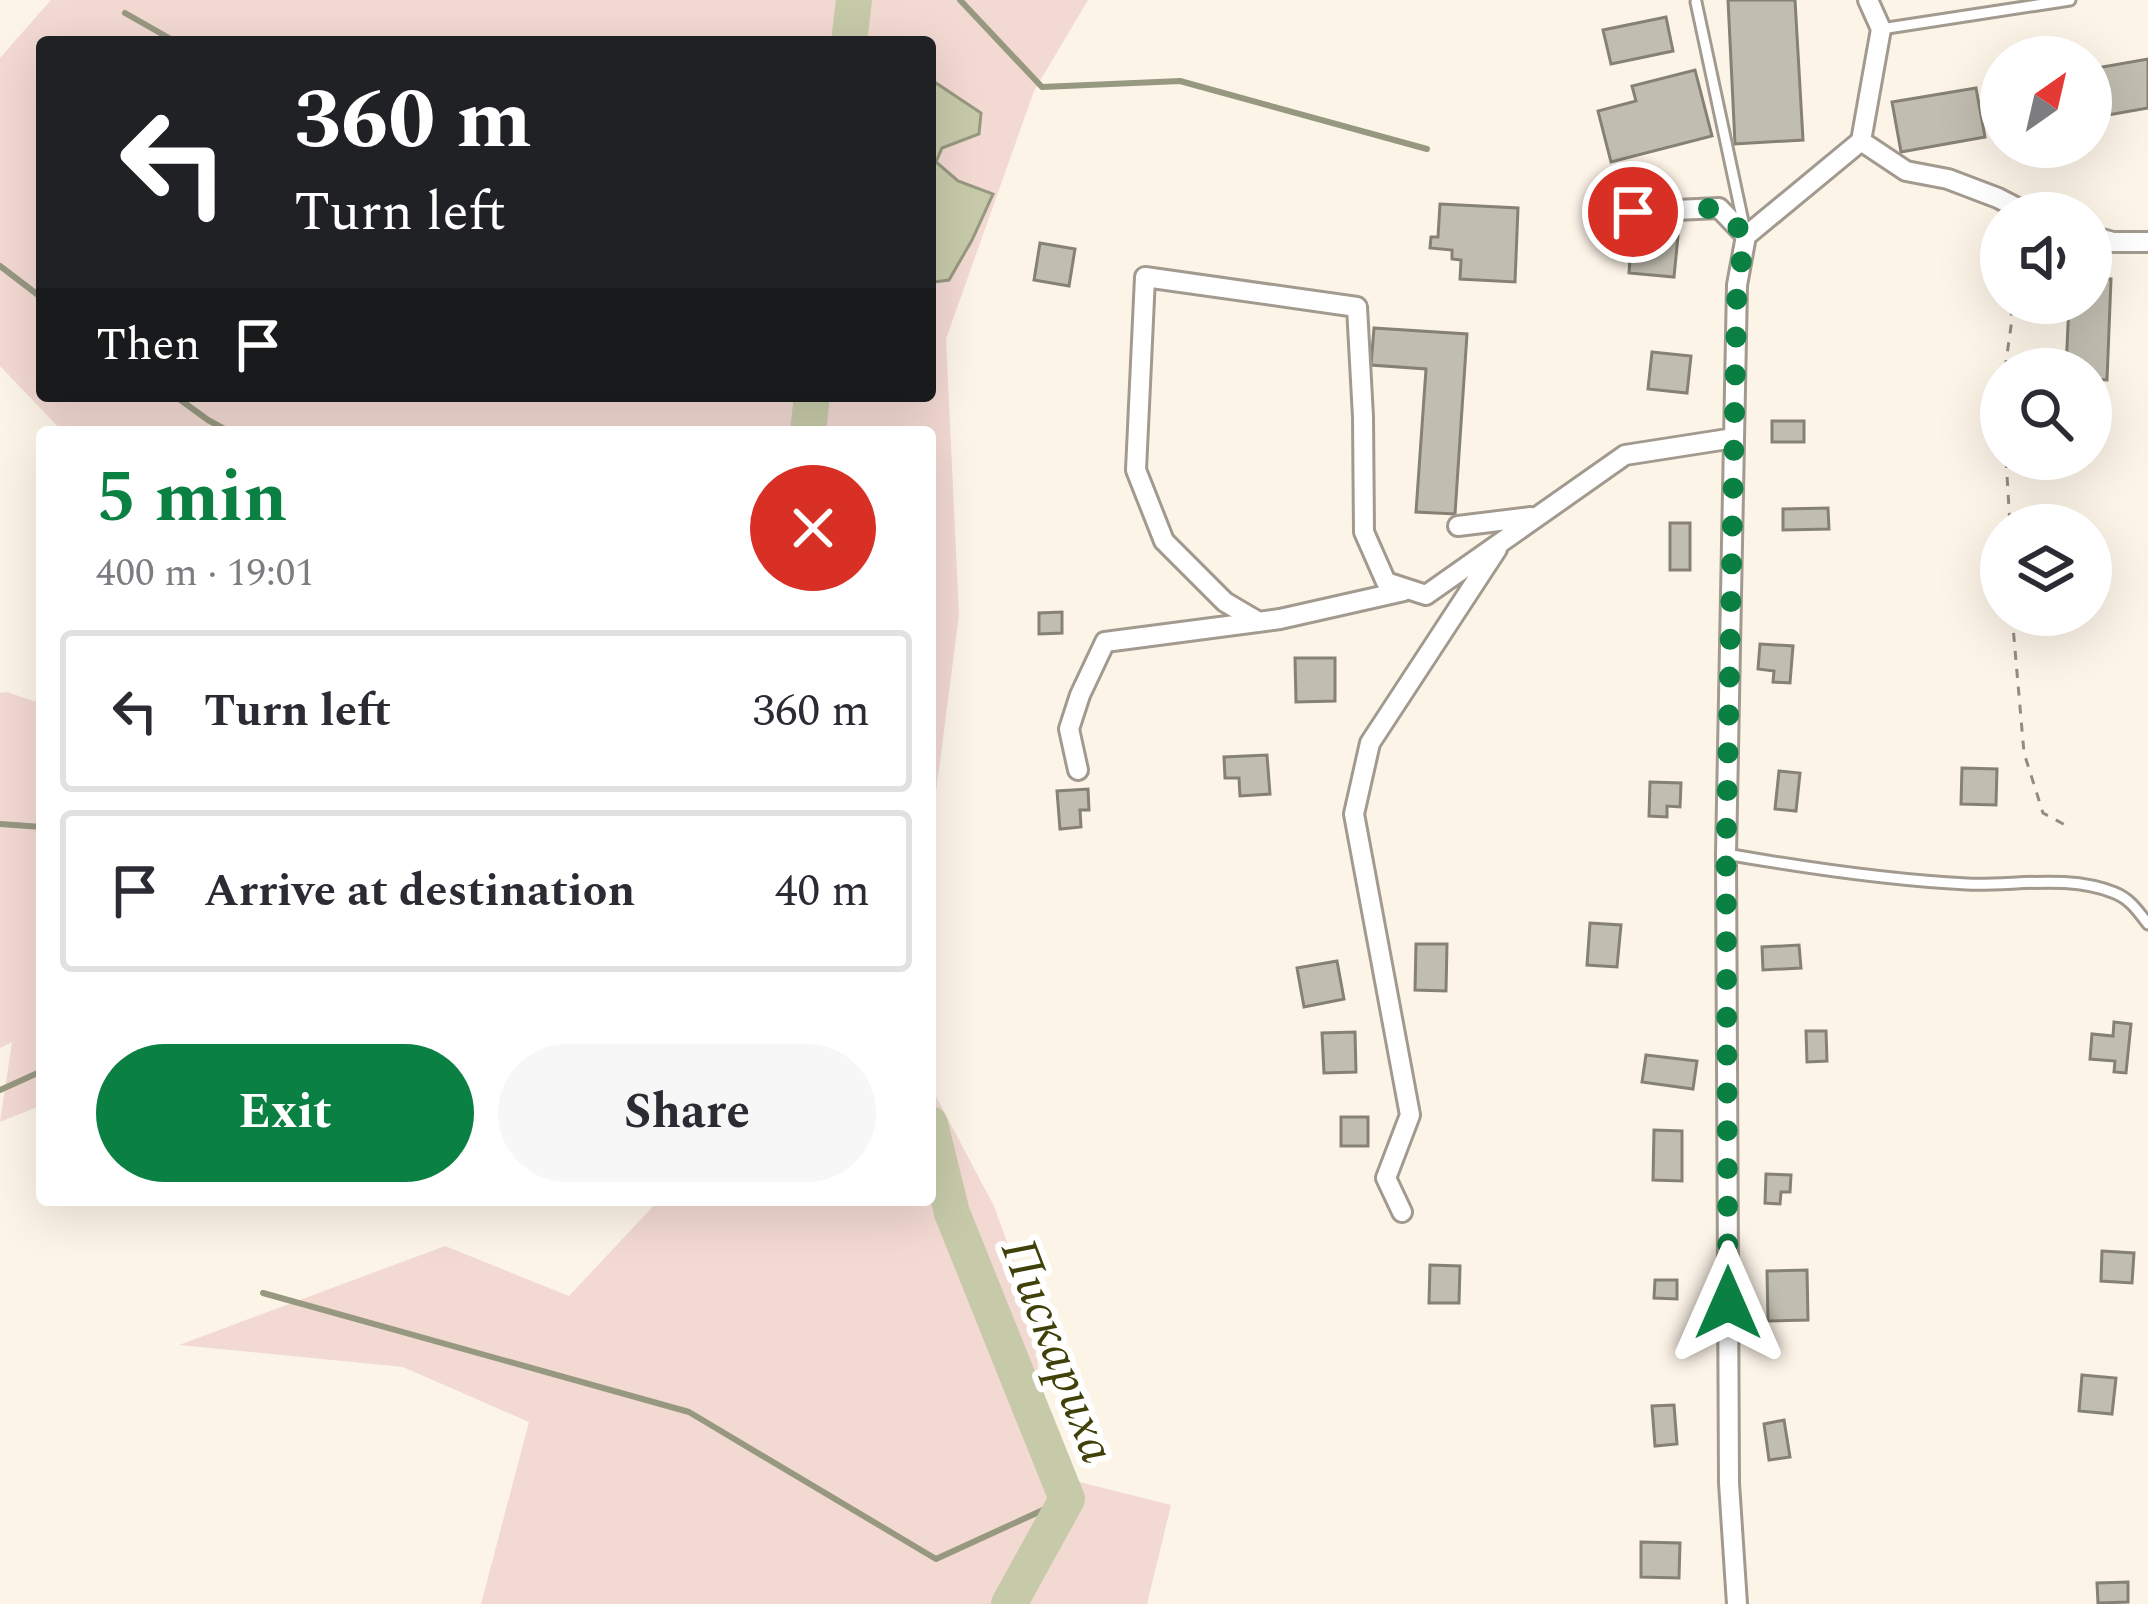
<!DOCTYPE html>
<meta charset="utf-8">
<style>
body{margin:0;font-family:Spectral,serif;background:#f7f7f7;color:#2b2b33;height:100vh;display:flex;flex-direction:column;font-size:45px;white-space:nowrap}
*{box-sizing:border-box;margin:0}
p{font-size:39px;color:#7c7c81}
.icon{flex:none;width:66px;height:66px;fill:none;stroke:currentColor;stroke-width:2;stroke-linecap:round;stroke-linejoin:round}
.map{position:relative;flex:1;overflow:hidden}
.panel{position:absolute;left:36px;top:426px;width:900px;height:780px;display:flex;flex-direction:column;background:#fff;border-radius:12px;box-shadow:0 12px 48px #0002}
.panel>*{flex:none}
.banner{position:absolute;left:36px;top:36px;width:900px;height:366px;border-radius:12px;box-shadow:0 12px 48px #0002;background:#202124;color:#fff;overflow:hidden}
.needle{width:78px;rotate:34deg}
.buttons{position:absolute;left:1980px;top:36px;display:grid;gap:24px}
.buttons a{display:grid;place-items:center;width:132px;height:132px;border-radius:50%;background:#fff;box-shadow:0 12px 48px #0002;font-size:60px}
.pin{position:absolute;display:grid;place-items:center;width:102px;height:102px;color:#fff;margin:-51px;border:6px solid #fff;border-radius:50%;box-shadow:0 3px 12px #0007}
.me{position:absolute;width:132px;margin:-66px;rotate:0deg;stroke-linejoin:round;filter:drop-shadow(0 0 9px #0008)}
.turn{display:flex;align-items:center;gap:42px;height:252px;padding:0 60px;font-size:54px}
.turn .icon{width:156px;height:156px;stroke-width:2.5}
.turn b{display:block;font-size:84px;line-height:102px}
.then{display:flex;align-items:center;height:114px;padding:0 60px;background:#0003;gap:24px;font-size:45px}
.round{display:grid;place-items:center;flex:none;width:126px;height:126px;border-radius:63px;background:#f7f7f7}
.summary{display:flex;align-items:center;justify-content:space-between;height:204px;padding:0 60px}
h1{font-size:72px;font-weight:700;line-height:90px;color:#0b8043}
.primary-button{display:flex;gap:24px;margin-top:auto;padding:24px 60px}
.primary-button a{flex:1;height:138px;border-radius:72px;background:#0b8043;color:#fff;font-size:48px;font-weight:700;line-height:138px;text-align:center}
.primary-button a+a{background:#f7f7f7;color:#2b2b33}
ul{padding:0;list-style:none}
li{display:flex;align-items:center;gap:36px;height:162px;margin:0 24px 18px;padding:0 36px;border:6px solid #e1e1e2;border-radius:12px}
li div{flex:1}
li b{display:block;font-size:45px}
li em{font-style:normal}
.map>svg:first-child{display:block}
.green{fill:#f2d9d2;fill-rule:evenodd}
.water{fill:#c7caa9;stroke:#979880;stroke-width:3}
.lines{fill:none;stroke-linecap:round;stroke-linejoin:round}
.stream{stroke:#979880;stroke-width:6}
.river{stroke:#c7caa9;stroke-width:36}
.building{fill:#c1bdb0;stroke:#858174;stroke-width:3}
.lane-casing{stroke:#a39a8f;stroke-width:15}
.street-casing{stroke:#a39a8f;stroke-width:24}
.path{stroke:#928c84;stroke-width:3;stroke-dasharray:9 9;stroke-linecap:butt}
.lane{stroke:#fff;stroke-width:9}
.street{stroke:#fff;stroke-width:18}
.route{stroke:#0b8043;stroke-width:21;stroke-dasharray:0 37.8}
.labels{text-anchor:middle;stroke-width:12;stroke-linejoin:round;paint-order:stroke}
.water-label{font-size:51px;font-style:italic;fill:#404109;stroke:#fff}
</style>
<div class="map">
<svg width="2148" height="1604" viewBox="0 0 2148 1604">
<rect width="100%" height="100%" fill="#fdf4e8"/>
<path class="green" d="M51,0h1037l-54,91 -88,248 13,276 -26,200 -3,-2v-381h-867l-63,-66v-308zM42,42h888v354h-888z
M7,692l35,12v401l-42,17 12,-80 -12,6v-355z
M930,1085l64,121 43,119 3,147 131,33 -24,99h-666l48,-182 -126,-55 -224,-22 266,-99 124,50 90,-96h271z"/>
<path class="water" d="M930,79l51,34 -2,21 -37,14 -6,14 22,19 35,13 -21,46 -23,40 -15,2 -4,4z"/>
<g class="lines">
<path class="stream" d="M960,0l82,87 138,-6 247,68
M125,13l51,29
M0,266l42,32
M175,396l33,24 22,12
M0,824l42,3
M0,1090l42,-19
M263,1293l426,119 247,147 131,-60"/>
<path class="river" d="M849,42l5,-42
M808,432l4,-36
M930,1124l22,89 115,286 -58,105"/>
</g>
<path class="building" d="M1728,0h67l8,140 -68,4z
M1666,17l7,34 -62,13 -8,-34z
M2148,59v49l-57,10v-49z
M1695,70l17,66 -101,26 -13,-51 38,-10 -4,-15z
M1976,88l9,49 -84,15 -9,-50z
M1440,204l78,4 -3,74 -55,-3 1,-19 -9,-1v-9l-22,-2 1,-11h7z
M1632,232l46,4 -4,41 -45,-4z
M1040,243l35,6 -6,37 -35,-6z
M2091,278l20,1 -4,101 -16,-1v-10h-25l3,-66h22z
M1374,328l93,6 -12,180 -39,-2 10,-143 -55,-4z
M1652,352l39,4 -4,37 -39,-4z
M1772,421h32v21h-32z
M1828,508l1,21 -46,1v-21z
M1670,523h20v47h-20z
M1062,612v21l-23,1v-21z
M1760,644l33,2 -3,37 -17,-1 1,-11 -16,-2z
M1295,658h40v43l-39,1z
M1267,755l3,39 -30,2 -1,-18h-14l-1,-21z
M1962,768l35,1 -1,36 -35,-1z
M1779,771l21,2 -4,38 -21,-2z
M1650,782l31,1 -1,24 -13,-1v11l-18,-1z
M1088,789l1,21h-9l1,17 -21,2 -3,-38z
M1590,923l31,2 -4,42 -30,-2z
M1416,944h31l-1,47 -31,-1z
M1799,945l2,23 -38,2 -1,-23z
M1337,961l7,38 -40,8 -7,-39z
M2114,1022l17,2 -5,49 -12,-1 1,-11 -25,-2 2,-25 21,2z
M1806,1031h20l1,30 -20,1z
M1355,1032l1,40 -32,1 -2,-40z
M1646,1055l51,6 -4,28 -51,-7z
M1341,1117h27v29h-27z
M1654,1130l28,1v50l-29,-1z
M1766,1174l25,1 -1,17h-9l-1,12 -15,-1z
M2102,1251l32,2 -2,30 -31,-2z
M1430,1265l30,1 -1,37h-30z
M1807,1270l1,50 -40,1 -1,-50z
M1655,1280h22v19l-23,-1z
M2082,1375l34,3 -4,36 -33,-3z
M1674,1405l3,39 -22,2 -3,-40z
M1784,1420l6,37 -21,3 -5,-36z
M1641,1542l39,1 -1,35 -38,-1z
M2128,1582v20l-30,1 -1,-20z"/>
<g class="lines">
<g class="lane-casing">
<path id="lane" d="M1696,2l49,229
M1881,29l189,-29
M1726,854c80,14 160,26 241,30 47,2 102,-10 148,9 15,6 23,18 33,31"/>
</g>
<g class="street-casing">
<path id="street" d="M1861,141l45,30 42,8 50,19 29,15
M1633,212l86,-4 27,28
M1746,236l115,-95 20,-112 -13,-29
M2091,236l22,6h35
M1458,526l73,-9
M1259,622l-34,-20 -61,-61 -28,-71 9,-193 212,30 6,110 1,115 22,50 40,13 199,-140 109,-17
M1078,770l-9,-41 11,-34 25,-53 175,-23 124,-28
M1402,1212l-16,-34 24,-63 -56,-301 16,-71 127,-194
M1737,1604l-8,-121 -3,-629 11,-569 9,-49"/>
</g>
<path class="path" d="M2005,369l7,-50 -2,-16
M2001,400v21
M2006,459l4,66
M2012,615l12,138 19,60 24,13"/>
<use href="#lane" class="lane"/>
<use href="#street" class="street"/>
</g>
<g class="lines">
<path class="route" d="M1633,212l86,-4 27,28 -9,49 -11,569 2,449"/>
</g>
<g class="labels">
<g class="water-label">
<text transform="translate(1060 1350) rotate(69)" y="18">Пискариха</text>
</g>
</g>
</svg>
<div class="buttons">
<a><svg class="needle" viewBox="-14 -14 28 28"><path d="M0-13l5 13h-10z" fill="#e53935"/><path d="M0 13l5-13h-10z" fill="#7c7c81"/></svg></a>
<a><svg class="icon" aria-label="sound" viewBox="0 0 24 24"><path d="M4 9h4l5-4v14l-5-4H4zM17 9q2 3 0 6"/></svg></a>
<a><svg class="icon" aria-label="search" viewBox="0 0 24 24"><circle cx="10" cy="10" r="6"/><path d="M15 15l6 6"/></svg></a>
<a><svg class="icon" aria-label="layers" viewBox="0 0 24 24"><path d="M12 4l9 5-9 5-9-5zM3 14l9 5 9-5"/></svg></a>
</div>
<div class="pin" style="left:1633px;top:212px;background:#d93025"><svg class="icon" aria-label="arrive" viewBox="0 0 24 24"><path d="M6 21V4h12l-3 4 3 4H6"/></svg></div>
<svg class="me" style="left:1728px;top:1303px" viewBox="-20 -20 40 40"><path d="M0-17L14 15 0 8-14 15z" fill="#0b8043" stroke="#fff" stroke-width="4"/></svg>
<div class="banner">
<div class="turn"><svg class="icon" aria-label="left" viewBox="0 0 24 24"><path d="M17 20v-9H6M10 6l-5 5 5 5"/></svg><div><b>360 m</b>Turn left</div></div>
<div class="then">Then<svg class="icon" aria-label="arrive" viewBox="0 0 24 24"><path d="M6 21V4h12l-3 4 3 4H6"/></svg></div>
</div>
<section class="panel">
<div class="summary"><div><h1>5 min</h1><p>400 m · 19:01</p></div><a class="round" style="background:#d93025;color:#fff"><svg class="icon" aria-label="close" viewBox="0 0 24 24"><path d="M6 6l12 12M18 6L6 18"/></svg></a></div>
<ul>
<li><svg class="icon" aria-label="left" viewBox="0 0 24 24"><path d="M17 20v-9H6M10 6l-5 5 5 5"/></svg><div><b>Turn left</b></div><em>360 m</em></li>
<li><svg class="icon" aria-label="arrive" viewBox="0 0 24 24"><path d="M6 21V4h12l-3 4 3 4H6"/></svg><div><b>Arrive at destination</b></div><em>40 m</em></li>
</ul>
<div class="primary-button"><a>Exit</a><a>Share</a></div>
</section>
</div>
